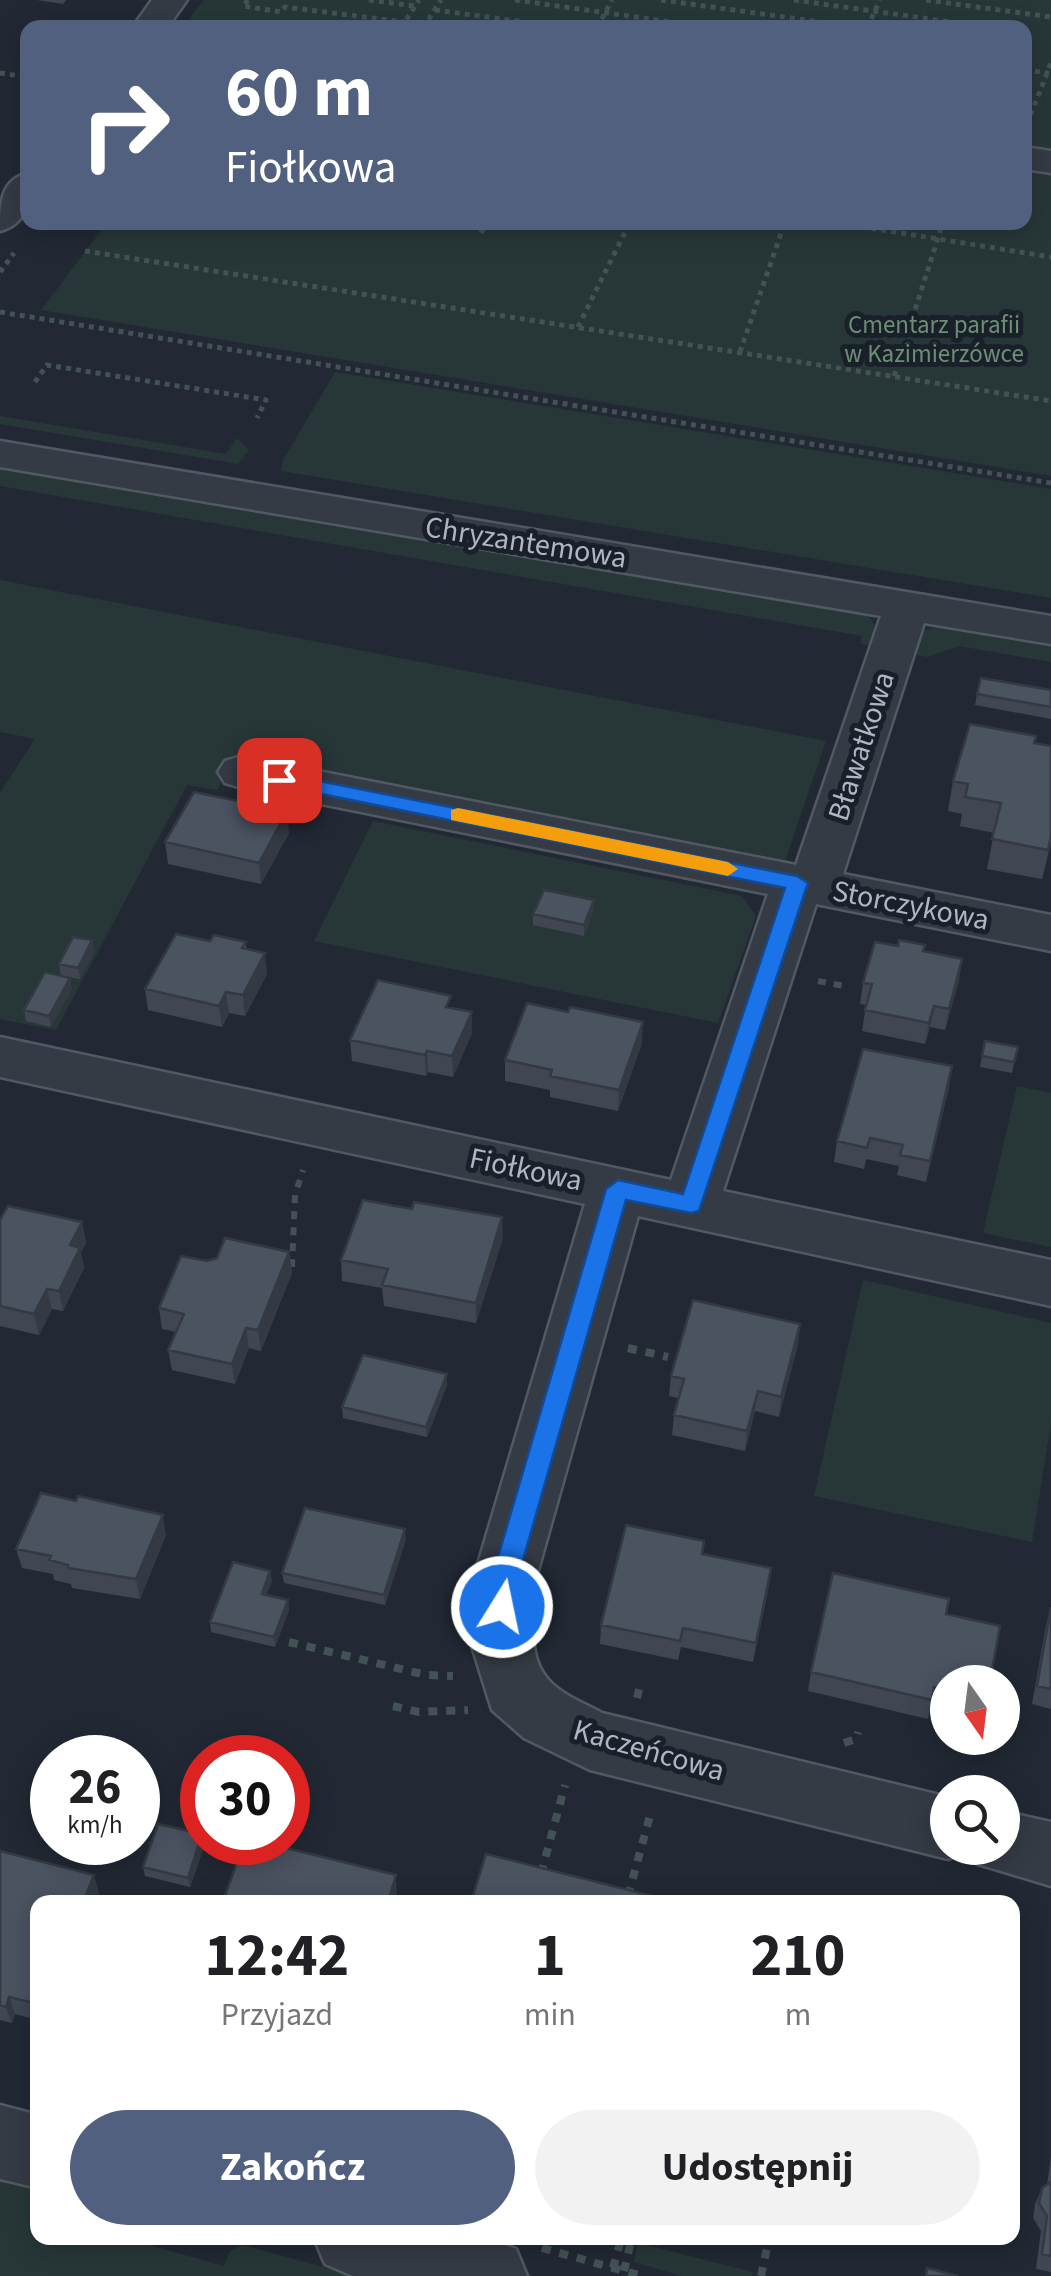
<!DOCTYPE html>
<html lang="pl">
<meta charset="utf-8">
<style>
body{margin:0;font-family:"Source Sans 3",sans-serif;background:#f2f2f2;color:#202124;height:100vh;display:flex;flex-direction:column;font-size:38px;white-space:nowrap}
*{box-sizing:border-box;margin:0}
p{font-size:32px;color:#757577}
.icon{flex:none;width:55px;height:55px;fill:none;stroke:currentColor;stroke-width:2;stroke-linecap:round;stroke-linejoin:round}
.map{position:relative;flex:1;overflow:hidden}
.details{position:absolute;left:30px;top:1895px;width:990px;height:350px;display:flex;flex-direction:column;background:#fff;border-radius:20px;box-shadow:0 5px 25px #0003}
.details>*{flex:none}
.guide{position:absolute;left:20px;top:20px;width:1012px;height:210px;border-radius:20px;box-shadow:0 5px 25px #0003;background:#50607e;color:#fff;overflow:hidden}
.needle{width:65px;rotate:166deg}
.controls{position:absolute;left:930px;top:1665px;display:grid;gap:20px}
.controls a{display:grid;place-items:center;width:90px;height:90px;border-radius:50%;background:#fff;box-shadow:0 5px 25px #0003;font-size:50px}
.speed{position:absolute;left:30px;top:1735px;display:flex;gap:20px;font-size:50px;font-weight:700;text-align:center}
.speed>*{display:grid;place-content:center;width:130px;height:130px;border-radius:50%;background:#fff;box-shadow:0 5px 25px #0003;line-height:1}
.speed small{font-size:25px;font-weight:400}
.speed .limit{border:15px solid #d22;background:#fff;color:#111}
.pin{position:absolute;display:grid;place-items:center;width:85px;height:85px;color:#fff;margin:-42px;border-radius:20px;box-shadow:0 5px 15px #0006}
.me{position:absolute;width:110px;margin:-55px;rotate:10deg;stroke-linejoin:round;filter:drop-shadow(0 0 8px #0008)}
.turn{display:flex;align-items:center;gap:35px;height:210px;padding:0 40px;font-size:45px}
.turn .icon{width:130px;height:130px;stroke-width:2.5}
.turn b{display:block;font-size:70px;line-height:85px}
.eta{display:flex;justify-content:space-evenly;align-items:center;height:170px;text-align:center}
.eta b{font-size:60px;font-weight:700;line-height:70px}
.action{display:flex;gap:20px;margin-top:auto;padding:20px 40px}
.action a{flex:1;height:115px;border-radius:60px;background:#50607e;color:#fff;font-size:40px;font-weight:700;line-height:115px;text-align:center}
.action a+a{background:#f2f2f2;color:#202124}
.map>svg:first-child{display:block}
.green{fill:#273737}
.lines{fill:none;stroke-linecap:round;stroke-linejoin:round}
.minor-casing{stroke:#525963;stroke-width:5}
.path-far2{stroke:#435255;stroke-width:5;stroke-dasharray:5 5;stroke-linecap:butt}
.path-far1{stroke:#435255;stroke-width:6;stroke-dasharray:8 8;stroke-linecap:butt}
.path{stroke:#435255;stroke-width:8;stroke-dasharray:9 9;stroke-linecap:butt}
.minor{fill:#353b45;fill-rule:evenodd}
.wall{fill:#404753}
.shaded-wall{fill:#343a43}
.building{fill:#4a5360;stroke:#343a43;stroke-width:2.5}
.route{fill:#1a73e8;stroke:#114b97;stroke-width:2.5}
.slow{fill:#f59e0b}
.labels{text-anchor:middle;stroke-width:10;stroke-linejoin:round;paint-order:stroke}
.far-park-label{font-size:25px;fill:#6a8f73;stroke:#1a202a}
.street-label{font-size:30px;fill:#afb6c2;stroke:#1a202a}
</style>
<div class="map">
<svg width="1051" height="2276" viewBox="0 0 1051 2276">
<rect width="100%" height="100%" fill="#222934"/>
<path class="green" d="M204,0h847v476l-1010,-166 66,-87 918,-1v-194h-808l-28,-9z
M335,372l716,117v109l-770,-127 2,-11z
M0,416l226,38 11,-16 12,12 -11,14 -238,-40z
M0,467l862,145c15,10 17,18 13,35l-15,-3 2,-8 -862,-150z
M0,580l826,161 -42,123 -549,-107 -18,33 -30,-5 -131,245 -56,-11v-226l35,-54 -35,-7z
M944,625l107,18v19l-92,-16 -32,11 -20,-4 11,-21z
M373,821l369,75 14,20 -38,107 -404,-82z
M1017,1086l34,7v154l-68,-14z
M863,1280l188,43v100l-19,119 -218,-46z
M0,2176l37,11 1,51h86l100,28 6,-15 12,-6 115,31h-357z
M638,2243l115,29 -1,4h-70l-48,-14z"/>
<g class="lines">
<g class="minor-casing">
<path id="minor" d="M152,0h35l-20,28h-35z
M1025,147l26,4v22l-26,-4z
M28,173c0,26 2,50 -28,58 0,-27 0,-51 28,-58z
M0,441l1051,175v28l-127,-21 -81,251 208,41v36l-235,-47 -93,287 328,69v46l-413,-90 -101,358c-3,28 -11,75 7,100 12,19 40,29 58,39l346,84v51h54v-37l49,11v64l-73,-22 -6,-14 -24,9 -358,-89 -66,-32 -32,-28 -21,-67 4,-69 110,-370 -585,-127v-40l671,143 97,-286 -526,-106 -17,-5 -7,-11 7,-11 17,-5 554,109 85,-249 -881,-149z
M0,2105l38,10v73l-38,-9z
M314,2238h172l30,11 11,27h-174l-28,-12z"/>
</g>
<path class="path-far2" d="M248,0l-5,6 38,6 4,-5 119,15
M369,0l46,6
M515,0l199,28
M661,0l203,28
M794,0l200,28
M926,0l125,17
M435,10l135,18
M256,22l39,6
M401,28l18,-28
M423,28l18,-28
M597,28l15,-28
M867,28l13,-28
M1025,70l24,3
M0,73l28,4
M1027,124l24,-61
M832,222l219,35
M481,233l6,-11
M85,251l966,150
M0,272l14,-19
M0,312l1051,171
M578,327l52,-105
M740,352l45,-130
M894,376l49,-154
M35,382l12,-17 219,35 -9,18"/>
<path class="path-far1" d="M818,981l26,5
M292,1267l3,-72 8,-25"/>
<path class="path" d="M628,1348l40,9
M289,1642l137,33 27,1
M637,1698l4,-17
M393,1706l26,6 49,-2
M844,1743l12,-4 2,-7
M541,1874l24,-89
M628,1896l23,-84
M542,2248l100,28
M613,2268l8,-29
M624,2271l7,-30
M761,2276l8,-38"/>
<use href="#minor" class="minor"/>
</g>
<path class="wall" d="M37,0h29l-3,4z
M1051,690v29l-76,-14 2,-11z
M1035,743l16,100 -9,36 -55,-10 7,-36 -34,-7 2,-12 -14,-3 5,-30z
M289,833l-28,51 -93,-20 -3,-22z
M594,900l-1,11 -9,25 -51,-11v-11z
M92,940l2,12 -14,27 -19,-3 -2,-12z
M210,941l36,1v7l21,25 -22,42 -16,-3 -7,14 -74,-17 -3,-21z
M925,945l-1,7 35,29 -14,49 -15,-3 -5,17 -63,-13 4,-26 -6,-1 3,-21 35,-37z
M72,989l-21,38 -25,-6 -2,-11z
M452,1008l20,4v21l-19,44 -25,-5 -2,4 -74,-15 -2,-21z
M985,1041l33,6 -6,26 -32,-6z
M642,1043l-24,68 -68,-14v-7l-45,-9v-21z
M949,1087l-23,95 -29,-7 2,-9 -33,-7 -2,10 -30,-7 3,-21z
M0,1220l82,2 4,21 -5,10 3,15 -21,43 -11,-2 -13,26 -39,-9z
M503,1238l-27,85 -92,-17 -2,-18 -40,-7 -1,-21z
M289,1252l3,21 -31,78 -12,-3 -14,36 -63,-14 -4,-20 8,-18 -14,-3 -3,-21 48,-47z
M800,1324l-2,20 -19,73 -24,-6 -10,40 -73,-16 2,-20 4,-17 -9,-2 2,-20z
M447,1374v11l-20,52 -84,-19 -1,-11z
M166,1535l-26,64 -68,-11 -1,-4 -17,-4 -1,-6 -31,-6 -6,-19z
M406,1539l-21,66 -101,-22 -2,-10z
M703,1554l68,14 -18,94 -72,-15 -3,13 -78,-16 1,-19z
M272,1581l-6,14 22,5 1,10 -14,37 -64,-15 -1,-10z
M1051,1607v102l-19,-5 14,-79z
M946,1614l2,96 -17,-4 -3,13 -120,-28 3,-19z
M202,1842l3,2 -15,43 -45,-11 -2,-9z
M0,1851l99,42 -4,9h-57v118l-23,-6 -3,9 -12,-3z
M1051,2156v116l-15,-3 5,-38 -8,-13 2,-14 7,-16 5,-3z
M631,2238h30l-2,8z"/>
<path class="shaded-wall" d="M287,811l2,22 -28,51 -2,-21z
M594,900l-1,11 -9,25v-11z
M92,940l2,12 -14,27 -2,-11z
M265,953l2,21 -22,42 -2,-21z
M962,959l-3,22 -14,49 4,-21z
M70,978l2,11 -21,38 -2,-11z
M226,992l3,21 -7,14 -3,-21z
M934,1006l-4,21 -5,17 4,-21z
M472,1012v21l-19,44 -1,-21z
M643,1022l-1,21 -24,68 1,-21z
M427,1051l1,21 -2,4 -1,-21z
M952,1066l-3,21 -23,95 4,-21z
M502,1217l1,21 -27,85v-20z
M82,1222l4,21 -5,10 3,15 -21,43 -4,-20 11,-46z
M289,1252l3,21 -31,78 -3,-21z
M47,1289l5,20 -13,26 -5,-21z
M800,1324l-2,20 -19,73 2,-20z
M246,1328l3,20 -14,36 -3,-20z
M447,1374v11l-20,52 -1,-10z
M758,1391l-3,20 -10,40 2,-20z
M163,1515l3,20 -26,64 -4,-20z
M405,1529l1,10 -21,66 -1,-10z
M771,1568l-2,19 -16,75 3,-19z
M270,1571l2,10 -9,23 -1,-10z
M288,1600l1,10 -14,37 -1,-10z
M202,1837v5l3,2 -15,43 -2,-9z
M94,1875l5,18 -4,9h-12z
M396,1875l1,27h-9z
M9,1997l6,17 -3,9 -6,-16z"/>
<path class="building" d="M981,678l70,12v17l-74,-13z
M970,724l66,12 -2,7 17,3v91l-3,13 -56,-11 9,-36 -36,-6 3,-13 -15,-3z
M194,792l93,19 -28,52 -94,-21z
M544,890l50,10 -10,25 -51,-11z
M176,934l34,7 4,-6 32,7 -4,6 23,5 -22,42 -17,-3 -7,14 -74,-17z
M73,937l19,3 -14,28 -19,-4z
M899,940l26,5 -2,6 39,8 -13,50 -15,-3 -5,17 -64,-13 7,-26 -9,-1 12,-41 23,4z
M45,972l25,6 -21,38 -25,-6z
M378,980l73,16 -5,11 26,5 -20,44 -25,-5 -2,4 -75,-15z
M527,1003l41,9 2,-5 73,15 -24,68 -69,-14 2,-6 -47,-10z
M985,1041l33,6 -4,15 -32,-6z
M863,1049l89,17 -22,95 -30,-6 3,-10 -33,-7 -3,10 -30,-7z
M363,1200l49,9 2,-7 88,15 -26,86 -94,-18 6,-16 -47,-9z
M8,1206l74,16 -12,23 10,3 -21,43 -12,-2 -13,25 -34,-8v-86z
M225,1238l64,14 -31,78 -12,-2 -14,36 -64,-14 16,-36 -25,-6 22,-52 26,5 10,-3z
M693,1300l107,24 -19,73 -23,-6 -11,40 -73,-16 10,-36 -13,-3z
M363,1355l84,19 -21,53 -84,-20z
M41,1493l35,8 2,-5 85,19 -27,64 -68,-11v-3l-19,-5 2,-4 -35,-7z
M305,1508l100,21 -21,66 -102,-22z
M626,1525l78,16 -2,13 69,14 -15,75 -73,-15 -3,13 -79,-16z
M233,1562l37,9 -8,23 26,6 -14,37 -64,-15z
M833,1573l116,26 -3,15 54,12 -10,56h-42v8l-14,-3 -2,13 -121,-28z
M1051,1607v82l-14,-3z
M158,1824l44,10 -14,44 -45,-11z
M244,1842h17l135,33 -8,27h-165z
M0,1851l94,24 -11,27h-45v102l-29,-7 -3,10 -6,-2z
M486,1854l186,47 -1,1h-200z
M1051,2182v74l-9,-2 5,-38 -8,-13 3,-15z
M927,2268l31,8h-32z"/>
<path class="route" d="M279,773l518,103 11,7 -109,328 -8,2 -65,-13 -107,374 -8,41 -9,3 -9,-3 -4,-8 4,-33 113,-385 12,-9 65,14 102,-306 -513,-104 -3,-4z"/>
<path class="slow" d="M458,808l270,54 10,7 -10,7 -277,-56v-10z"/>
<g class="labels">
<g class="far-park-label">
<text x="934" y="333">Cmentarz parafii<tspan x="934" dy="29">w Kazimierzówce</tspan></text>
</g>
<g class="street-label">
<text transform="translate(526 542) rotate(9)" y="10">Chryzantemowa</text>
<text transform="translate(861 746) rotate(-72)" y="10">Bławatkowa</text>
<text transform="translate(911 905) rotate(11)" y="10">Storczykowa</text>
<text transform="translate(526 1169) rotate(12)" y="10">Fiołkowa</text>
<text transform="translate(649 1750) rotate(16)" y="10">Kaczeńcowa</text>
</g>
</g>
</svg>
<div class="controls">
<a><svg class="needle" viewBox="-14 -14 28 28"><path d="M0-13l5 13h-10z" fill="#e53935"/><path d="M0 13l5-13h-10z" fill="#757577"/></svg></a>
<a><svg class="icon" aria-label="search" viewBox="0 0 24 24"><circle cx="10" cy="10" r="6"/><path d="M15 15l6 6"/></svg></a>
</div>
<div class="speed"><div>26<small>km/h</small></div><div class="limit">30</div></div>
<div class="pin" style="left:279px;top:780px;background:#d93025"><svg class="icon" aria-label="arrive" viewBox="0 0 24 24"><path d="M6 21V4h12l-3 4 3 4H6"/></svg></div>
<svg class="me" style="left:502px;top:1607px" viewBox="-20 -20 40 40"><circle r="17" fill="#1a73e8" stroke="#fff" stroke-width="3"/><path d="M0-11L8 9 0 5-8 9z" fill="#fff"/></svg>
<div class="guide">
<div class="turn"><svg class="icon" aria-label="right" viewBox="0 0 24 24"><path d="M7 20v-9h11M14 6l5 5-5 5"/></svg><div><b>60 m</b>Fiołkowa</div></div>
</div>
<section class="details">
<div class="eta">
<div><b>12:42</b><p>Przyjazd</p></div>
<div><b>1</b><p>min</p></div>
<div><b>210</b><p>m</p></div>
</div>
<div class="action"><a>Zakończ</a><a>Udostępnij</a></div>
</section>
</div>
